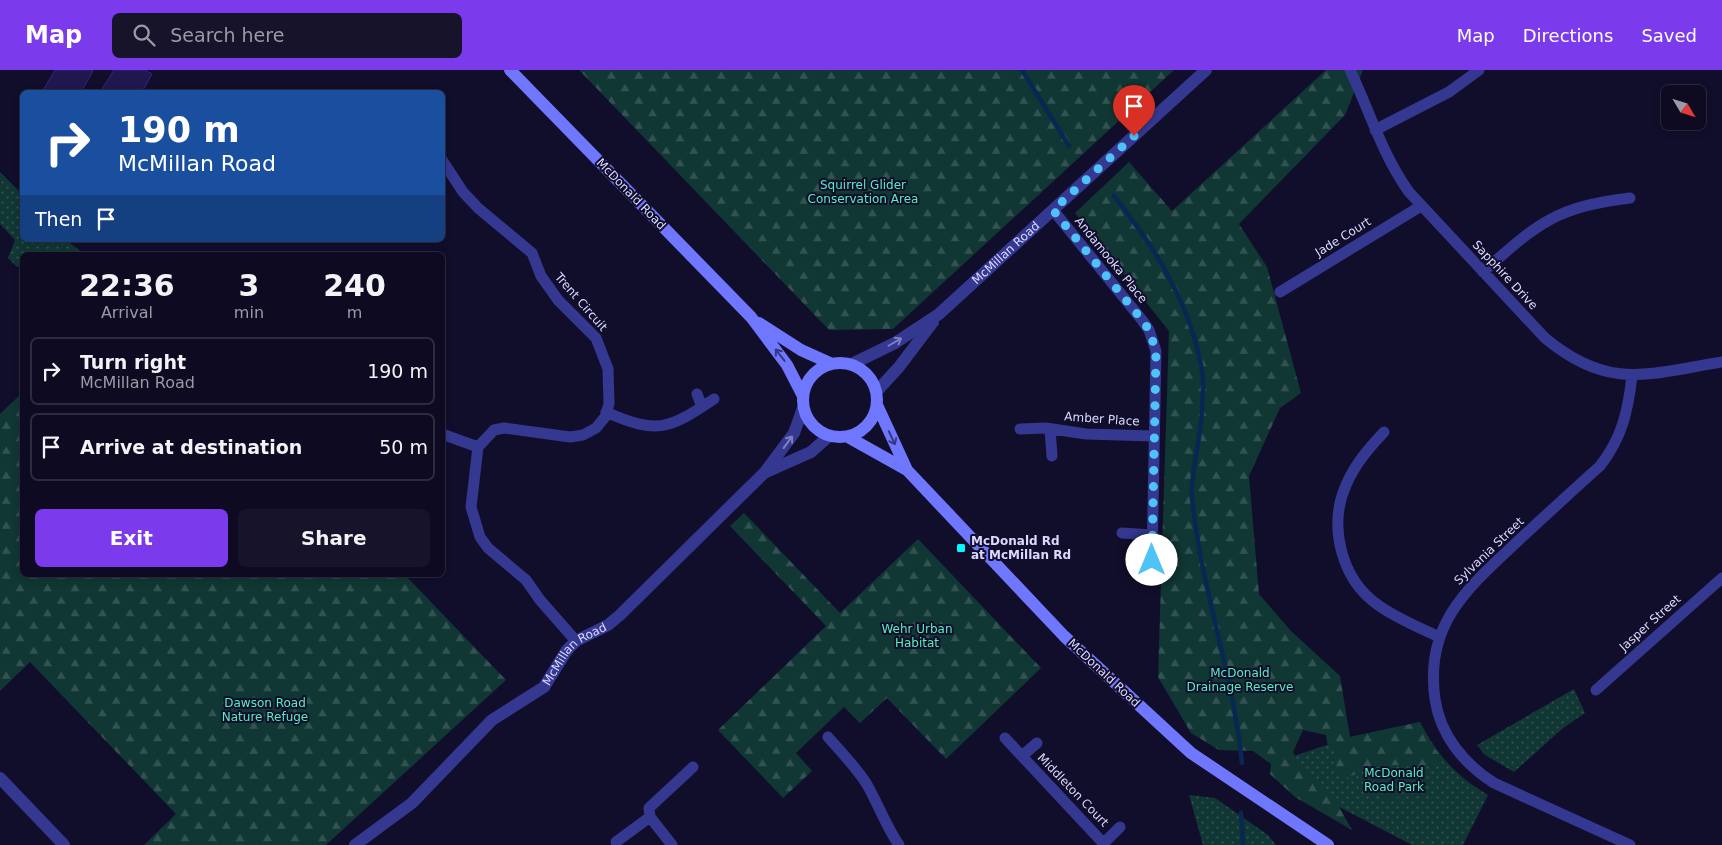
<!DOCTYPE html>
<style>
body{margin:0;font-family:"DejaVu Sans",sans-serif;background:#16132a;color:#f1f3f6;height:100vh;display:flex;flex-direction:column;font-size:19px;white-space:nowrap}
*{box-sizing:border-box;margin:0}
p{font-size:16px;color:#9a9aa5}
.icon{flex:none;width:28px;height:28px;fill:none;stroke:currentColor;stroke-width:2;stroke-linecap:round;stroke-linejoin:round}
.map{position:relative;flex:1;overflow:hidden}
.details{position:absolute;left:20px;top:182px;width:425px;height:325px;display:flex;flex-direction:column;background:#0d0a21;border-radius:8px;box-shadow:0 2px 8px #0003,0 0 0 1px #2d2b3f}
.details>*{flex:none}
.guide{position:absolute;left:20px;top:20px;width:425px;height:152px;border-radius:8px;box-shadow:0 2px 8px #0003,0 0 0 1px #2d2b3f;background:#1a4fa0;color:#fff;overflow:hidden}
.needle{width:32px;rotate:128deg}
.tools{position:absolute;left:1661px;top:15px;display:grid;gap:10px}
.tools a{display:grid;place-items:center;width:45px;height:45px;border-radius:8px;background:#0d0a21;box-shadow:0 2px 8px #0003,0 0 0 1px #2d2b3f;font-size:25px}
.pin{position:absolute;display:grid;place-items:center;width:42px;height:42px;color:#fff;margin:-51px -21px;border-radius:50% 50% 50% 0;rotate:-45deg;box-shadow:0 0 5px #0007}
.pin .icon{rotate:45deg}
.me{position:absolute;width:55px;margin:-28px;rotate:0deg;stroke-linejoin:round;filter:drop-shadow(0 0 4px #0008)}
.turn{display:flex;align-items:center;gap:18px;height:105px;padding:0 15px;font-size:22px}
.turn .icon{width:65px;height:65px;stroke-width:2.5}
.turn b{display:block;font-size:35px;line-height:42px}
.then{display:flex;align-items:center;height:48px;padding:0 15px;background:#0003;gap:10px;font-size:19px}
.eta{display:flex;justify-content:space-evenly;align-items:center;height:85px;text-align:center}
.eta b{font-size:30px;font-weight:800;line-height:35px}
.button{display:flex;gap:10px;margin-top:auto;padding:10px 15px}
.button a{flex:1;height:58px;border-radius:8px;background:#7c3aed;color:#fff;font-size:20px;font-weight:800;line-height:58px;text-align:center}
.button a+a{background:#16132a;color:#f1f3f6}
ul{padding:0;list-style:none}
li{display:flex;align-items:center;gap:15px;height:68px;margin:0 10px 8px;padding:0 5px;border:2px solid #2d2b3f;border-radius:8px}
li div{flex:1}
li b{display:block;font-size:19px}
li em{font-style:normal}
header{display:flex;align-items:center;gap:30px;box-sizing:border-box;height:70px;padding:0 25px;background:#7c3aed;color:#fff}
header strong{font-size:24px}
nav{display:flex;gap:28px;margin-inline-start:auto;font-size:18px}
.search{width:350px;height:45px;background:#16132a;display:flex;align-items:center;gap:12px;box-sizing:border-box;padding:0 18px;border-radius:8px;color:#9a9aa5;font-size:19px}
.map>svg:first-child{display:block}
.grass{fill:url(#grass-dots)}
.forest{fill:url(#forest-firs)}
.garden{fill:#103733}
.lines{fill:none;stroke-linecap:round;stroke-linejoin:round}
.stream{stroke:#072852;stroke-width:4.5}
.building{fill:#1f184f;stroke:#32287e}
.minor{stroke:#343890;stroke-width:11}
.tertiary{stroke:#343890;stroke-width:12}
.secondary{stroke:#7077ff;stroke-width:12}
.oneway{stroke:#7f80c2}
.oneway2{stroke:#373880}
.route{stroke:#4fc3f7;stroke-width:9;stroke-dasharray:0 16.2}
.poi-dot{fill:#05f8ff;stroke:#110e2c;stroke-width:2}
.labels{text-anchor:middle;stroke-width:4;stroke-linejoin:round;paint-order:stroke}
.park-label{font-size:12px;fill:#58edbc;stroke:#110e2c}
.street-label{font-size:12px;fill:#dbd9ff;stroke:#110e2c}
.poi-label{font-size:12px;font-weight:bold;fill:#dbd9ff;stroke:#110e2c;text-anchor:start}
</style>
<header>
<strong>Map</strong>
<div class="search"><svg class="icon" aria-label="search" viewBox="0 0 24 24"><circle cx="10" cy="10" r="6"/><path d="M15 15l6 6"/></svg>Search here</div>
<nav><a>Map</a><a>Directions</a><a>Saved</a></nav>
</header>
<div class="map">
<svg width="1722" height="775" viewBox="0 0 1722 775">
<defs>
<pattern id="grass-dots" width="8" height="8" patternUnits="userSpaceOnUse" patternTransform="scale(1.25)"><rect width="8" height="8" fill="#103733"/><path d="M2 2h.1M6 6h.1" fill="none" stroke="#325352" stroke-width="1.8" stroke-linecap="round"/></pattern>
<pattern id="forest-firs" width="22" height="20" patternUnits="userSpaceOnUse" patternTransform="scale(1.25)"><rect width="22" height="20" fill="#103733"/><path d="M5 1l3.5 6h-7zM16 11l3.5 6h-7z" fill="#325352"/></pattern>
</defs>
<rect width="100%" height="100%" fill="#110e2c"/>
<path class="grass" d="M0,102l22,22v46h44l20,15h-29l-3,-3 -6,3h-26v10l-5,2 -9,-9 7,-18 -15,-16z
M1574,619l11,24 -23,16 -48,43 -29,-17 -8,-10z
M1420,652c17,33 37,55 68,73l-25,50h-51l-88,-46 -53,-35 79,-27z
M1189,725l26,3 53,37 8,10h-73z"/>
<path class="forest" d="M579,0h595l-281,259 -64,1z
M1326,0h37l-18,45 -106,109 28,43 34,126 -21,15 -31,68 10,118 32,37 49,45 10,61 70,-15 11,22 12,15c-18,11 -30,5 -50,6 -16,1 -32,6 -46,13l-10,-6 -2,-21 -8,-8 -1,-8 -23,-5 -10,22 7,16 34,30 18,32 -57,-33 -25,-23 1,-10 -18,-13 -34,-1 -28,-17 -33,-56 11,-346 -94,-118 54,-51 43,49z
M22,323v182h383l101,105 -180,165h-182l32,-31 -146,-152 -30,29v-277z
M744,443l96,100 78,-74 123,129 -95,91 -59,-61 -27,25 -16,-16 -48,46 16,18 -29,27 -65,-68 108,-104 -96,-100z"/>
<path class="garden" d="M1393,714l5,14 -12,4 -5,-14z"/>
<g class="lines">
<path class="stream" d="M1022,0l47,76
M1114,126c43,54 79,112 89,181 1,11 -1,24 -1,35 -1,26 -12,61 -10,86 9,90 41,175 50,265
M1241,743l2,32"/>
</g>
<path class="building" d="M55,0h37l1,1 -12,21h-39z
M114,0h31l7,4 -10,18h-42z"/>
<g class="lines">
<path class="minor" d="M1350,0c20,42 32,84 59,122l136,146c64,53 102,36 177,24
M1375,60l74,-38 30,-22
M442,90l21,32 15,16 54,45 9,23 17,24 38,38 12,31 1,35 -4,13 -9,11 -13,7 -13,2 -66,-9 -10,2 -16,17
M1053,140l89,110 7,10 7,21 -4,209
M1483,202c54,-48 72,-65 147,-74
M1280,222l141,-86
M697,324l5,13
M606,342c52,23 63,17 108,-13
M1020,359l26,-1 40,6 67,2
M1050,359l2,27
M1384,362c-15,16 -29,32 -38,53 -18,41 -5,94 32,120 18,13 40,22 61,32
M442,364l36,13
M478,377l-7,60 9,30 8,11 38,32 14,20 36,41
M1122,463l30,2
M1596,620l126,-112
M828,667c13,15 27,29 38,46 12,20 19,42 33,62
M1005,668l100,107
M1022,686l15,-13
M616,772l34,-25
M1104,773l16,-16
M672,775l-22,-28 -1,-9 44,-41
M1630,775l-136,-62c-30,-19 -54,-48 -59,-84 -11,-76 34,-112 84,-159 27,-25 54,-50 81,-74 22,-28 28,-55 32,-90"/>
<g class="tertiary">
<path id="s1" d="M852,294l43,-21 44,-29 267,-244"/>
<path d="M877,321l22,-24 34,-45"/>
<path d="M766,402l45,-20 18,-16"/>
<path d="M0,708l64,67"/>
<path id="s2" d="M355,775l57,-42 80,-83 52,-33 23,-37 9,-9 32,-16 12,-10 145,-143 29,-39 9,-25"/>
</g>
<path class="secondary" d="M510,0l241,247 36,48 16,31
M759,253l42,27 31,14
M803 330a37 37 0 1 1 74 0a37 37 0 1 1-74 0Z
M877,335l30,65 157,166 127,117 137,92
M848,367l59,33"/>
</g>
<defs><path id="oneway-shaft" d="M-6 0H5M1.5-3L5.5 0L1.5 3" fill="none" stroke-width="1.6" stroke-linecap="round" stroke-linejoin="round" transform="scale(1.25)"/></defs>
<g class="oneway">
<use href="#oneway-shaft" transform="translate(895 272) rotate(-30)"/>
<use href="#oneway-shaft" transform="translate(788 372) rotate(-54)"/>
</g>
<g class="oneway2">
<use href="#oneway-shaft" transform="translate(780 285) rotate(-128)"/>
<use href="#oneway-shaft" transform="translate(892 368) rotate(65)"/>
</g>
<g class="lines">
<path class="route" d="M1134,66l-81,74 89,110 7,10 7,21 -4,209"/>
</g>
<rect class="poi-dot" x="956" y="473" width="10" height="10" rx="2.5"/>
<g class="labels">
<g class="park-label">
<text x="863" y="119">Squirrel Glider<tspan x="863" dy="14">Conservation Area</tspan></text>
<text x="917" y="563">Wehr Urban<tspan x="917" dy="14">Habitat</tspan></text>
<text x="1240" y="607">McDonald<tspan x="1240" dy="14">Drainage Reserve</tspan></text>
<text x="265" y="637">Dawson Road<tspan x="265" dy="14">Nature Refuge</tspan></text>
<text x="1394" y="707">McDonald<tspan x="1394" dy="14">Road Park</tspan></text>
</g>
<g class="street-label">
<text transform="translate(631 124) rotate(46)" y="4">McDonald Road</text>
<text transform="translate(1343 167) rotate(-32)" y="4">Jade Court</text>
<text dy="4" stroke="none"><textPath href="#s1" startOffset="191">McMillan Road</textPath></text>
<text transform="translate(1111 190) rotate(51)" y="4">Andamooka Place</text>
<text transform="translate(1505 205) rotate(47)" y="4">Sapphire Drive</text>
<text transform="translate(581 232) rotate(49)" y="4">Trent Circuit</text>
<text transform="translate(1102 349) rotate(4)" y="4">Amber Place</text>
<text transform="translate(1489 481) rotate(-44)" y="4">Sylvania Street</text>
<text transform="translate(1650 553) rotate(-42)" y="4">Jasper Street</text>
<text dy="4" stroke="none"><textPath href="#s2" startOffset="294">McMillan Road</textPath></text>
<text transform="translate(1104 603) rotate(43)" y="4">McDonald Road</text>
<text transform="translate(1073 720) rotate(46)" y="4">Middleton Court</text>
</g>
<g class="poi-label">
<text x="971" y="475">McDonald Rd<tspan x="971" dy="14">at McMillan Rd</tspan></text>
</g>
</g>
</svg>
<div class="tools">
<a><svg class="needle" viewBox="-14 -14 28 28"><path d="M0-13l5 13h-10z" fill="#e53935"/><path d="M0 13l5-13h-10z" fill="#9a9aa5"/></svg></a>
</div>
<div class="pin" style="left:1134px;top:66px;background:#d93025"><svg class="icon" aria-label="arrive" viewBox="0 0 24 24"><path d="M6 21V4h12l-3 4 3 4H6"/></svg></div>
<svg class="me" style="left:1152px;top:490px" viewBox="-20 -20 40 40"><circle r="19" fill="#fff"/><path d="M0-13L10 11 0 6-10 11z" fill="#4fc3f7"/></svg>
<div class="guide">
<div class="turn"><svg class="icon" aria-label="right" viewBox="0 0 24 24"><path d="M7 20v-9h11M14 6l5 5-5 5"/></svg><div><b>190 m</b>McMillan Road</div></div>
<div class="then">Then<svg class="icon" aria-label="arrive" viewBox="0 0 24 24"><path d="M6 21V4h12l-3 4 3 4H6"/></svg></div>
</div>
<section class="details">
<div class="eta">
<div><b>22:36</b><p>Arrival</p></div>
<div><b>3</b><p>min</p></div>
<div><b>240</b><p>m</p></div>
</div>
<ul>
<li><svg class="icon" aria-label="right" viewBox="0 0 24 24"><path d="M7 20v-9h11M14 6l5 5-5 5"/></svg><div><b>Turn right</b><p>McMillan Road</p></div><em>190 m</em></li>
<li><svg class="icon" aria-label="arrive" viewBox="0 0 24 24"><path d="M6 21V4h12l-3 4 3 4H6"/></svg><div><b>Arrive at destination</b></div><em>50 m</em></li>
</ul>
<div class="button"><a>Exit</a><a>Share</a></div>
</section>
</div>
